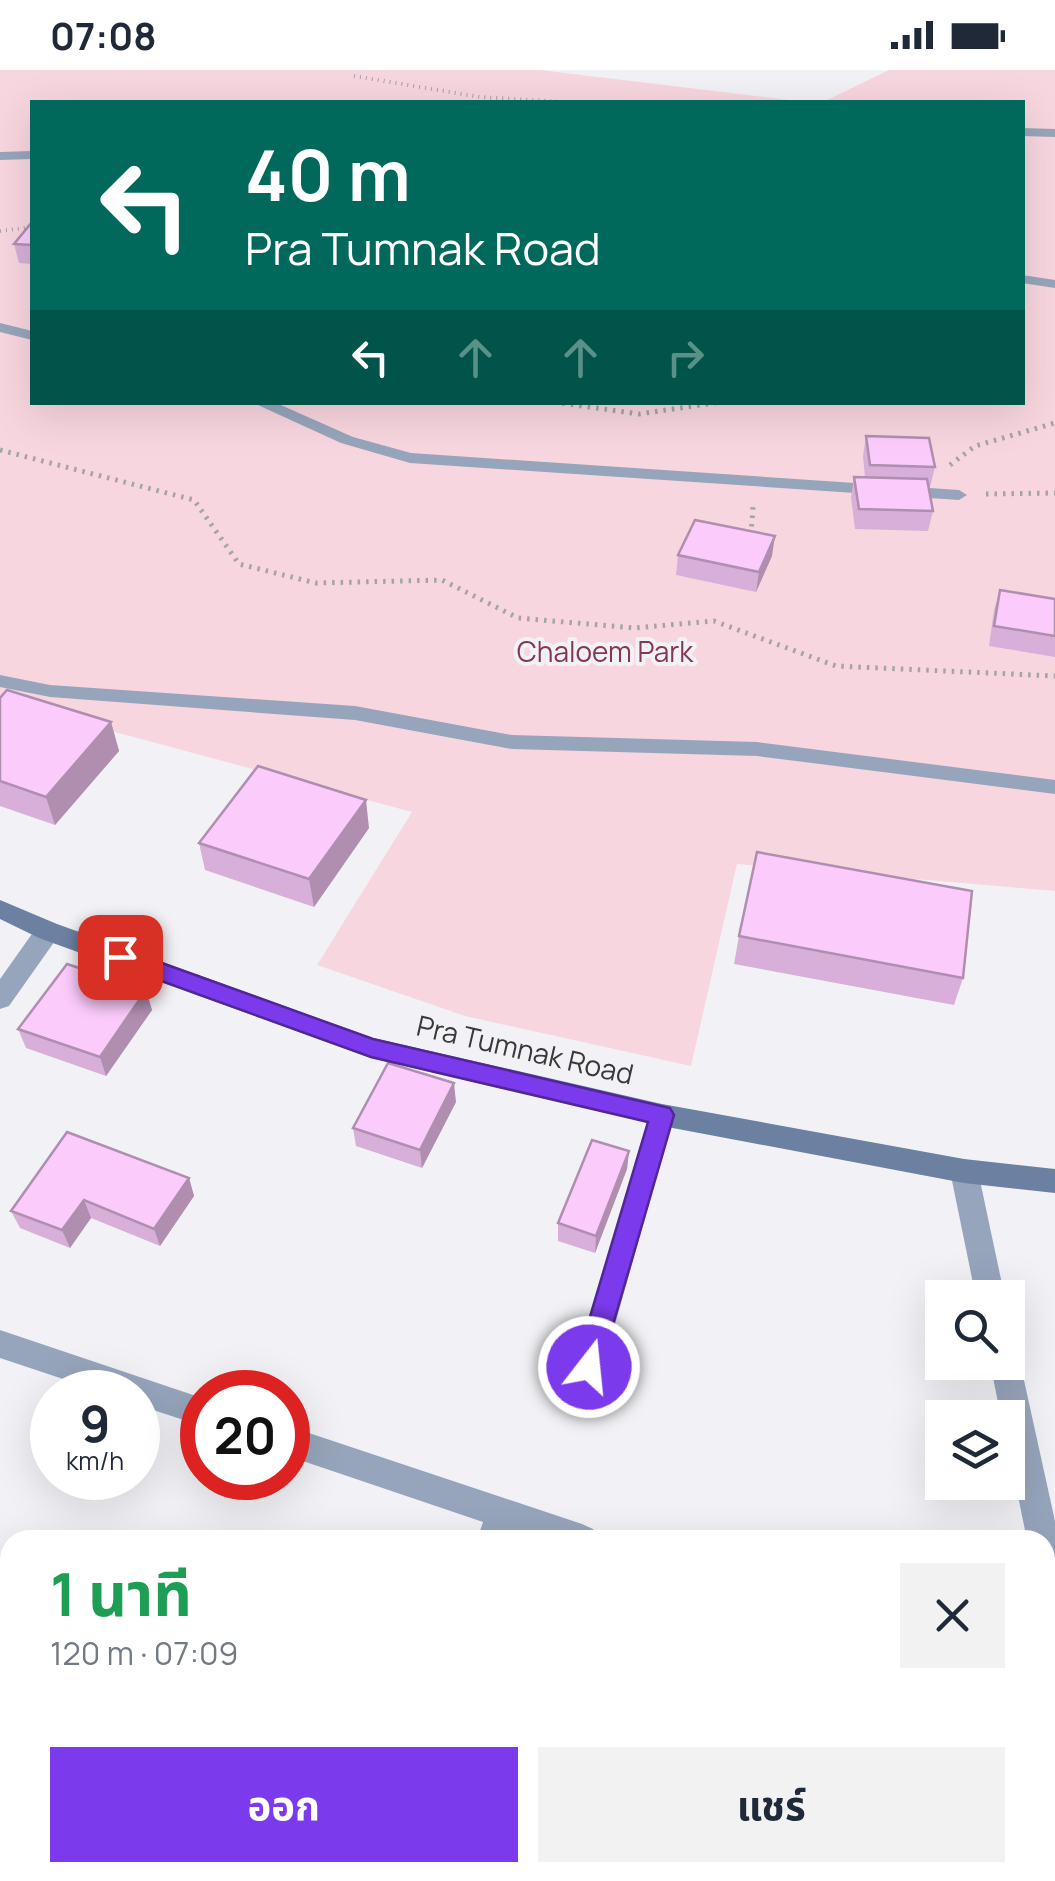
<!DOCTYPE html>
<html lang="th">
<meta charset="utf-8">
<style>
body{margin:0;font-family:Manrope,"Noto Sans Thai",sans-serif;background:#f2f2f3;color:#1f2937;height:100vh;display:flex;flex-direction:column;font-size:38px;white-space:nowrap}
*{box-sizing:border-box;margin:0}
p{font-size:32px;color:#747a83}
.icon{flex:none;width:55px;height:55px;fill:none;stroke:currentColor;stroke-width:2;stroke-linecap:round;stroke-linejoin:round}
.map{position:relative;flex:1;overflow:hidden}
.sheet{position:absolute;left:0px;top:1460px;width:1055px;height:352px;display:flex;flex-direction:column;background:#fff;border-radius:30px 30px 0 0;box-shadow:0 10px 40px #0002}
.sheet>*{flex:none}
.hud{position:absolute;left:30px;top:30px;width:995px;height:305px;border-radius:0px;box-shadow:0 10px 40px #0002;background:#00695c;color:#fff;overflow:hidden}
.fabs{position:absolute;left:925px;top:1210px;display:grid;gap:20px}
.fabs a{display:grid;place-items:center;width:100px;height:100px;border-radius:0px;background:#fff;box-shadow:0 10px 40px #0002;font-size:50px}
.speed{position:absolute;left:30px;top:1300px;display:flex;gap:20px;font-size:50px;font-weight:700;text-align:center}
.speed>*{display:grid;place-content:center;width:130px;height:130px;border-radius:50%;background:#fff;box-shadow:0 10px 40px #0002;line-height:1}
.speed small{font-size:25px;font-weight:400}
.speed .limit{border:15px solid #d22;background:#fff;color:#111}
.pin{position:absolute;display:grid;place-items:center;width:85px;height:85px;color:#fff;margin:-42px;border-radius:20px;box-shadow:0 5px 15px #0006}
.me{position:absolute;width:110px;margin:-55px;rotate:16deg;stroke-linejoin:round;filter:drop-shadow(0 0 8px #0008)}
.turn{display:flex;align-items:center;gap:35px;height:210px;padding:0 50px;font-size:45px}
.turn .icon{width:130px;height:130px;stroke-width:2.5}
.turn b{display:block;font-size:70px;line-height:85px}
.lanes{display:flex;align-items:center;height:95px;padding:0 50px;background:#0003;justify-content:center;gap:50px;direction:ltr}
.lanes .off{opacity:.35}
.round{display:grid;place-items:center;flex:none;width:105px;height:105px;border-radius:0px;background:#f2f2f3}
.overview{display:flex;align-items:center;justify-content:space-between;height:170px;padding:0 50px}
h1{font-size:60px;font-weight:700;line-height:75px;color:#1e9e55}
.primary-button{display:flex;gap:20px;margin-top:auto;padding:20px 50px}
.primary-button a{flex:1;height:115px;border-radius:0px;background:#7c3aed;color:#fff;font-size:40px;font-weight:700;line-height:115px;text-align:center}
.primary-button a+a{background:#f2f2f3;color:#1f2937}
.status{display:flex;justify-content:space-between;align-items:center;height:70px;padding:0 50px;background:#fff;direction:ltr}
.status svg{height:28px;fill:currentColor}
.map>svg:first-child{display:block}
.green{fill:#f8d6df}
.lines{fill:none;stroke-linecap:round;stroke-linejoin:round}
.path-far1{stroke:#a4a4a7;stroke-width:4;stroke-dasharray:1 5;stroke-linecap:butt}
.path{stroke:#a4a4a7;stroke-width:5;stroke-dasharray:2.5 6;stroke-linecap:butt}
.lane{fill:#97a5bc;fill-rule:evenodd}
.street{fill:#97a5bc;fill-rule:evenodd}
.secondary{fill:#6c80a1;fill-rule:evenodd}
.wall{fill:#d8afd8}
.shaded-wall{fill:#b08eb0}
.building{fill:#fbcbfb;stroke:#b08eb0;stroke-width:2.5}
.route{fill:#7c3aed;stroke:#51269a;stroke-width:2.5}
.labels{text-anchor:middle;stroke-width:8;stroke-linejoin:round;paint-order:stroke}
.park-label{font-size:28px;fill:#863754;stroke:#f2f2f6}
.street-label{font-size:28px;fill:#39393a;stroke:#f2f2f6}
</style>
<div class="status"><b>07:08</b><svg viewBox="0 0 49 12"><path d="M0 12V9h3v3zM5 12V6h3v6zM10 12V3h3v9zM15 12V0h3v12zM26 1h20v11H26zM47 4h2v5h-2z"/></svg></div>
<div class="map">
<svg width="1055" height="1811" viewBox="0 0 1055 1811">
<rect width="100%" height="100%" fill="#f2f2f6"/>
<path class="green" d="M0,0h540l266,32h-774v300h990v-300h-199l66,-32h166v821l-318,-27 -46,202 -226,-50 -148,-51 95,-153 -412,-111z"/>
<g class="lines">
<path class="path-far1" d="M354,6l126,21 83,5
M0,161l32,-4"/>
<path class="path" d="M554,332l85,12 82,-12
M0,380l194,50 45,64 77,19 126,-3 76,38 117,10 79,-7 122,45 219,10
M950,395l25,-19 80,-23
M986,424l69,-1
M751,465l2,-28"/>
<path class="lane" d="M32,81v8l-32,1v-8z
M1022,205l33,5v8l-33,-5z
M0,253l32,8v9l-32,-8z
M251,332h23l79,35 58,16 548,37 8,5 -8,5 -549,-37 -69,-20z
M0,605l50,10 305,21 157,29 245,7 298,38v14l-298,-38 -245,-7 -157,-29 -305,-23 -50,-10z
M662,1035l9,3 3,7 -71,252 -4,9 -10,4 -10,-4 -4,-9 75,-252 3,-7z"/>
<path class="street" d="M1022,58l33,1v8l-33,-1z
M48,852l12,9 -3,7 -48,68 -9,3v-30l39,-55z
M964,1089l10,4 4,8 27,127h-29l-26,-127 4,-8z
M0,1260l202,68v28l-64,-21v-13h-36l-102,-34z
M1008,1279l8,3 4,10 35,159v94l-10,-5v-70h-18l-19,-93v-29h-7l-11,-56h18z
M288,1356l294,98 11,5 5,11h-63l-23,-8 -3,8h-32l6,-18 -195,-66z
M1045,1603l10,3v34l-10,-3z
M358,1802h37l-3,9h-36z"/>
<path class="secondary" d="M0,830l57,24 316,114 289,66 302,55 91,10v24l-91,-10 -302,-57 -291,-68 -332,-120 -39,-19z"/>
</g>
<path class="wall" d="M32,152v42l-13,-1 -5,-19z
M866,366l69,31 -5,20h-2l5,24 -5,20 -73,-2 -4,-32 3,-20 11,1 -2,-22z
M678,485l94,1 -16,36 -80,-17z
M1000,520l55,9v58l-66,-11 5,-36z
M0,628l111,24 8,29 -64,74 -55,-19z
M369,758l-55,79 -109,-37 -6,-27z
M739,866l224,42 -9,27 -220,-41z
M146,920l6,20 -46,66 -80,-28 -8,-19z
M456,1032l-34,66 -66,-22 -3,-18z
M629,1081l-2,18 -32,84 -37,-12v-18z
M189,1108l5,18 -34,50 -69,-28 -21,30 -50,-20 -9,-17z
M857,1802h185l-2,9h-185z"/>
<path class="shaded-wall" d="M775,466l-3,20 -16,36 3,-20z
M111,652l8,29 -64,74 -9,-28z
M366,730l3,28 -55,79 -5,-28z
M146,920l6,20 -46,66 -6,-19z
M454,1013l2,19 -34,66 -2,-18z
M629,1081l-2,18 -32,84 1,-17z
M189,1108l5,18 -34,50 -6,-17z
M84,1130l7,18 -21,30 -8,-18z
M293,1802h11l-3,9h-11z"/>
<path class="building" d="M32,152v23l-18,-1z
M866,366l63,2 6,29 -65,-2z
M854,407l73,2 6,32 -74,-2z
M695,450l80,16 -16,36 -81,-17z
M1000,520l55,9v37l-61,-10z
M7,620l104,32 -65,75 -46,-16v-83z
M258,696l108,34 -57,79 -110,-36z
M757,782l215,39 -9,87 -224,-42z
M67,894l79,26 -46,67 -82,-28z
M388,993l66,20 -34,67 -67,-22z
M67,1062l122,46 -35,51 -70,-29 -22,30 -51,-19z
M592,1070l37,11 -33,85 -38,-13z
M1045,1628l10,28v75l-10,55z
M97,1802h196l-3,9h-189l-6,-3z
M865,1802h177l-2,9h-177z"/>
<path class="route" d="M120,878l253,91 297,69 4,7 -76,261 -9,4 -10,-4 -4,-9 73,-245 -277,-65 -259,-94v-12z"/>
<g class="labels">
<g class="park-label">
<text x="605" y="592">Chaloem Park</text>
</g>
<g class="street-label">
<text transform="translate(525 980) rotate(13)" y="10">Pra Tumnak Road</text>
</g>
</g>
</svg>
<div class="fabs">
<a><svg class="icon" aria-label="search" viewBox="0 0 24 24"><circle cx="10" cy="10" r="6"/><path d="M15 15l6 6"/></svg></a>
<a><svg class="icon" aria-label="layers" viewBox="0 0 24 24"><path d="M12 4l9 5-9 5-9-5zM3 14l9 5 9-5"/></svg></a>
</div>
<div class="speed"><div>9<small>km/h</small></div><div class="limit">20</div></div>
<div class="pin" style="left:120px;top:887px;background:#d93025"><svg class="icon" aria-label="arrive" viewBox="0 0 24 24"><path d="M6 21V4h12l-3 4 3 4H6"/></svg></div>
<svg class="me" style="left:589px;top:1297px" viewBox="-20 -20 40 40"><circle r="17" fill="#7c3aed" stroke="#fff" stroke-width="3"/><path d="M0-11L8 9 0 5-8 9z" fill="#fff"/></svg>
<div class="hud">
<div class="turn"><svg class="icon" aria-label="left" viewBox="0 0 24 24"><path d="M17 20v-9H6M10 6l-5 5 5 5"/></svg><div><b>40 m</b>Pra Tumnak Road</div></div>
<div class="lanes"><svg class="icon" aria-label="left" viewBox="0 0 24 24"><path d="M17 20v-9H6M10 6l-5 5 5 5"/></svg><svg class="icon off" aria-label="ahead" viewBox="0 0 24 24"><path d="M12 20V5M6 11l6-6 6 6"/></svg><svg class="icon off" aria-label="ahead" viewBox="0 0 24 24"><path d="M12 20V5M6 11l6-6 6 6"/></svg><svg class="icon off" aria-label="right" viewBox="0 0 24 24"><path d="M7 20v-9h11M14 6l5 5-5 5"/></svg></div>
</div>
<section class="sheet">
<div class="overview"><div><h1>1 นาที</h1><p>120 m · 07:09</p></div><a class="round"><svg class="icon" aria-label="close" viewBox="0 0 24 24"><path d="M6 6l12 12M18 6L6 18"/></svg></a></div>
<div class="primary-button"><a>ออก</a><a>แชร์</a></div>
</section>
</div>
